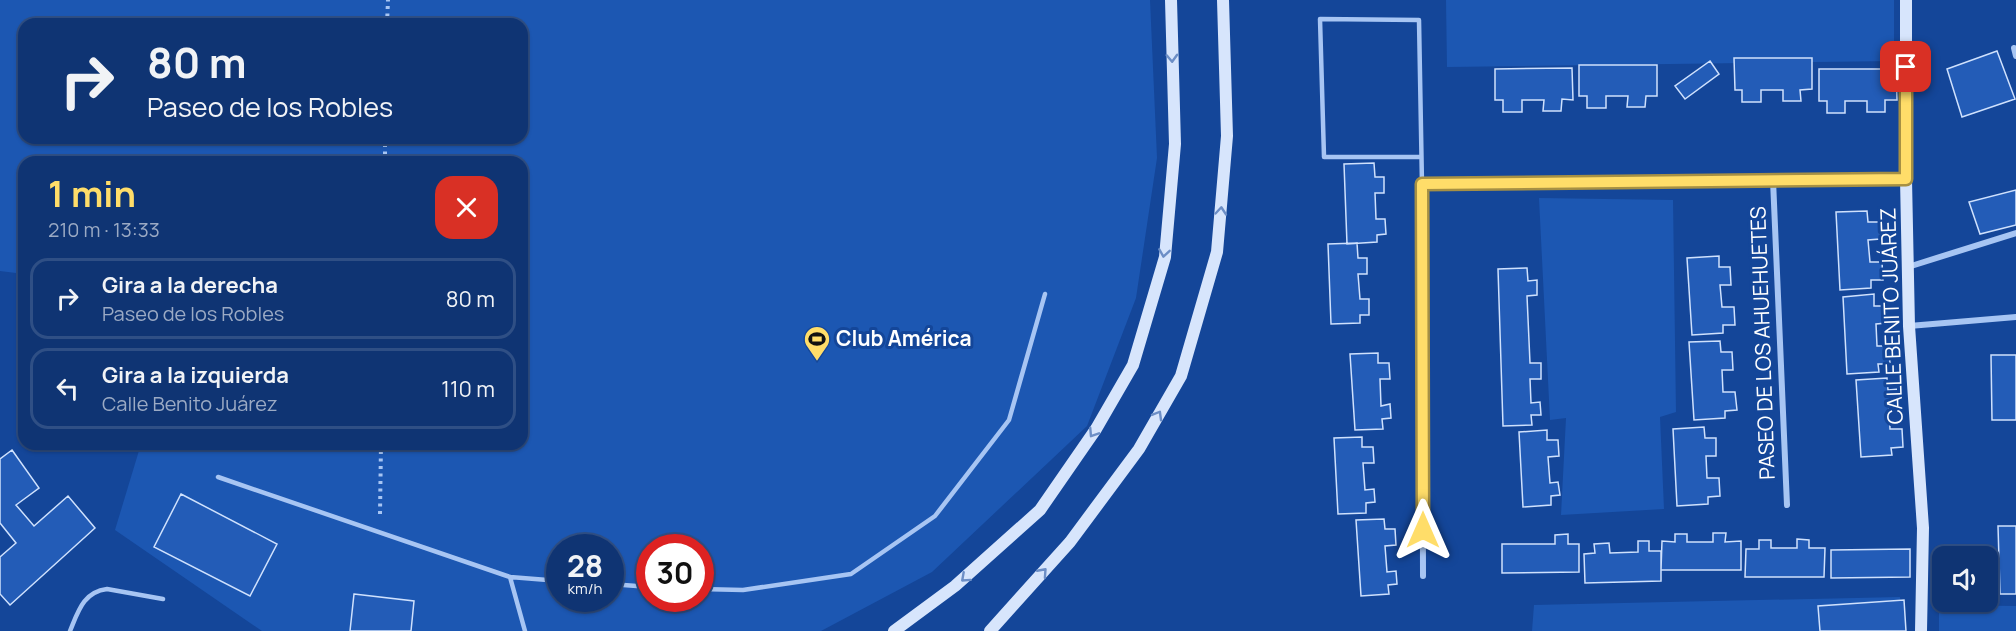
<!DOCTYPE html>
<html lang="es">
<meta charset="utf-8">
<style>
body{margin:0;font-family:Manrope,sans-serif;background:#1d3f7b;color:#f1f3f6;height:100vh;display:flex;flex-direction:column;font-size:22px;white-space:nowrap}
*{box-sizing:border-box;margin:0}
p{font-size:20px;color:#9baac4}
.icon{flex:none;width:33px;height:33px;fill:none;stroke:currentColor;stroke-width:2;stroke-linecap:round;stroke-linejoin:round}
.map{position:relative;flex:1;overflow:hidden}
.drawer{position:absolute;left:18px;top:156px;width:510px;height:294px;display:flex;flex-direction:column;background:#0f3473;border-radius:18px;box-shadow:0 2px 4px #0004,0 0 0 2px #2f4f85}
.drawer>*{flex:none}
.hud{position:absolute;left:18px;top:18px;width:510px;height:126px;border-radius:18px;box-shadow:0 2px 4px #0004,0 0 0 2px #2f4f85;background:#0f3473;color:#f1f3f6;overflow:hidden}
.tools{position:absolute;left:1932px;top:546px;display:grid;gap:12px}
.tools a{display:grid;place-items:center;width:66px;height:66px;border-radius:12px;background:#0f3473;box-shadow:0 2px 4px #0004,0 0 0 2px #2f4f85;font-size:30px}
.speed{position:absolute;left:546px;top:534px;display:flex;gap:12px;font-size:30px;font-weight:700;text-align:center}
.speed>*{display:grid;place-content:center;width:78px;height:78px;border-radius:50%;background:#0f3473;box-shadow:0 2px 4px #0004,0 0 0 2px #2f4f85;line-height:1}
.speed small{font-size:15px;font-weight:400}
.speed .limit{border:9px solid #d22;background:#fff;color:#111}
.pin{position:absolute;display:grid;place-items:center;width:51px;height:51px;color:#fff;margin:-26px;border-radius:12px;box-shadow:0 3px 9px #0006}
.me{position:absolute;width:66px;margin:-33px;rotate:0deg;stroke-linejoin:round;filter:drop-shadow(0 0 4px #0008)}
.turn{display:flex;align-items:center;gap:21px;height:126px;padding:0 30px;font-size:27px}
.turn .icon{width:78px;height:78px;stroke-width:2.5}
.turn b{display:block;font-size:42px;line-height:51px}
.round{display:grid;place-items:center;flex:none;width:63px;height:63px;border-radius:18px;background:#1d3f7b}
.headline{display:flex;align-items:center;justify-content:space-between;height:102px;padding:0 30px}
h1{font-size:36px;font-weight:700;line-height:45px;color:#ffdd69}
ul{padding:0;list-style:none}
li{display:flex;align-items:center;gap:18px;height:81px;margin:0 12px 9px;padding:0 18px;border:3px solid #2f4f85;border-radius:18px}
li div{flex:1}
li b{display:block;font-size:22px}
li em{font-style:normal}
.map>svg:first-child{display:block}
.green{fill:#1c57b2;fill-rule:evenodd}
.building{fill:#235cb7;stroke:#cfe1fd;stroke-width:1.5}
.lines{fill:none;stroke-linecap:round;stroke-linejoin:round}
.path{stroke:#a7c5f3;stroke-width:4;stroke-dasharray:3 4.5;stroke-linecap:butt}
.lane{stroke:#a7c5f3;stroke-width:4.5}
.street{stroke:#a7c5f3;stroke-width:6}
.secondary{stroke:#d7e5fc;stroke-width:12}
.oneway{stroke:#6c8ec6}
.route-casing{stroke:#a69044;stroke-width:15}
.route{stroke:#ffdd69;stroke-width:10}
.labels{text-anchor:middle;stroke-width:6;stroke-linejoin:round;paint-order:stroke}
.street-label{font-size:21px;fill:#fff;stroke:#144699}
.poi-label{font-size:21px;font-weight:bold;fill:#fff;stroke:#144699;text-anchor:start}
</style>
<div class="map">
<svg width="2016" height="631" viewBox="0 0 2016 631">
<rect width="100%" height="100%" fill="#144699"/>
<path class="green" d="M0,0h1150l7,158 -21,140 -49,128 -155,146 -111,59h-559l-147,-101 26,-86h381v-282h-498v112l-24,-3zM24,24h498v114h-498zM560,548h50v50h-50zM650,548h50v50h-50z
M1446,0h448v61l-447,6z
M1539,198l134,2 3,212 -16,5 4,92 -103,6 5,-97 -16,2z
M1900,597l4,34h-372l2,-26z
M1939,605l77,1v25h-77z"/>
<path class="building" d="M1997,51l18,48 -53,18 -15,-48z
M1734,58h78v31l-12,1 1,11h-18v-11h-22v12h-19v-12h-7z
M1710,61l9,13 -34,25 -10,-13z
M1579,65h78v31h-11l-1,11h-18l1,-11h-22v12h-19v-12h-8z
M1572,68l1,32 -11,-1 -1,12h-18l1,-11h-22v12h-19v-12h-8v-31z
M1819,69h77l1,31h-12v12h-18v-11h-22v12h-18v-12h-8z
M1374,163l1,14h9v16h-9l1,26h9l1,15 -9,1v7l-30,2 -3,-80z
M2016,190v35l-36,9 -11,-32z
M1867,211l1,11h11l1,17 -12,1 2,22h12l1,18h-12v8l-31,2 -4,-78z
M1357,243l1,15h9v16h-9l2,25h9v16h-9v8l-29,1 -3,-80z
M1719,256v11h11l1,18h-11l2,22h12l1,18h-12v8l-31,2 -5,-77z
M1527,268l1,13 9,-1v15l-10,1 3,67h11v16h-11l1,24 9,-1 1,13h-10l1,10 -29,1 -5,-157z
M1874,294v12h12l1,17 -11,1 1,22h12l1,18h-12l1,8 -32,2 -4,-77z
M1720,341l1,11h11l1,18h-11l1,22h12l2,18 -12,1v7l-31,2 -5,-78z
M1378,353v10h11l1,16h-10l1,27 9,-2 1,14 -9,1 1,10 -28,1 -5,-76z
M1991,355h25v65h-24z
M1887,378l1,12 11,-1 1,18h-11l1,22h12l1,18 -12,1 1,7 -31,2 -5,-77z
M1704,427l1,11h11v18h-10l1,22h12l1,18 -12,1v7l-31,2 -4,-77z
M1547,430v10h11l1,16 -11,1 2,26 8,-1 2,13 -9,1v9l-28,2 -4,-75z
M1362,437v10h11l1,16h-11l2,27 9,-1 1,13 -9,1v10l-28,1 -4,-76z
M12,450l27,38 -23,17 18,21 34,-30 27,32 -85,77 -10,-11v-37l16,-14 -16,-20v-64z
M181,494l96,50 -27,52 -96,-49z
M1384,519l1,10h10l1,16 -11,1 2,26 9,-1 1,13 -9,1 1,9 -28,2 -5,-76z
M1998,526h18v68h-16z
M1713,533h13l-1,9 16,-1v29h-80l1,-29 13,1v-8h12v8h26z
M1568,534v10h11v28l-77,1v-29h53v-9z
M1797,539l12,1v8h16l-1,29h-79l1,-28h13v-9h12v8h26z
M1638,541h11v10h12v30l-76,2 -1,-29 11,-1 -1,-9 15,-1 1,10 28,-1z
M1910,549v28l-79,1v-28z
M354,594l60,7 -3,30h-61z
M1904,600l2,31h-86l-2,-25z"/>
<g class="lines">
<path class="path" d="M387,24l1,-24
M385,162v-24
M380,514l1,-70"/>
<path class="lane" d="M1421,157h-97l-4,-138 99,1 3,165
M218,477l292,100 15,54
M510,577l50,4
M610,584l40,3
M700,589l43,1 108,-16 84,-58 74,-96 36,-126
M70,631c8,-19 13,-39 37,-42l56,10"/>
<path class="street" d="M2014,48l2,8
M1773,180l14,325
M1908,267l108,-34
M1909,326l107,-9
M1423,576l-1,-391 484,-6"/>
<path class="secondary" d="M1906,0v179l3,147 14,202 -2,103
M894,631l61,-45 85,-76 56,-81 37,-64 32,-108 10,-113 -4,-144
M990,631l80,-89 69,-93 42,-73 36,-124 10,-116 -4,-136"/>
</g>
<defs><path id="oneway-chevron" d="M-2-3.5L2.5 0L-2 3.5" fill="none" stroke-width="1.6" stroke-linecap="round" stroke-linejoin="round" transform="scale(1.5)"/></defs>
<g class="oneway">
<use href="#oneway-chevron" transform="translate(1172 58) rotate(88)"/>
<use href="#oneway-chevron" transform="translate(1221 211) rotate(-85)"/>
<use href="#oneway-chevron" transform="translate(1164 253) rotate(99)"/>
<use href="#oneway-chevron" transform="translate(1158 415) rotate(-60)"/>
<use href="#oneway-chevron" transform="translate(1093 433) rotate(123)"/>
<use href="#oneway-chevron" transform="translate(1043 572) rotate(-48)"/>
<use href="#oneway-chevron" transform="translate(965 578) rotate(138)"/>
</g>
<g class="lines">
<g class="route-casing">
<path id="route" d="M1423,530l-1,-346 484,-5v-112"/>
</g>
<use href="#route" class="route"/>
</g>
<defs>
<g id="stadium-pin" transform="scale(1.35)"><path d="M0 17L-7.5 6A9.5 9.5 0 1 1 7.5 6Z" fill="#ffdd69" stroke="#144699"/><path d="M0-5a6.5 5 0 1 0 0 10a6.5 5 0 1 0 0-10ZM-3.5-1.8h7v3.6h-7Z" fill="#111"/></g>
</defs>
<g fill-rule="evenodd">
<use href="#stadium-pin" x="817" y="339"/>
</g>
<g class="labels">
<g class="street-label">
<text transform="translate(1892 316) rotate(-92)" y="7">CALLE BENITO JUÁREZ</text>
<text transform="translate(1763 343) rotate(-92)" y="7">PASEO DE LOS AHUEHUETES</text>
</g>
<g class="poi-label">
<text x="836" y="346">Club América</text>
</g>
</g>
</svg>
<div class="tools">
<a><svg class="icon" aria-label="sound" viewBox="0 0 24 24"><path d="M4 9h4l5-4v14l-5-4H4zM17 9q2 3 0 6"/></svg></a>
</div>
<div class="speed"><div>28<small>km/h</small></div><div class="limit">30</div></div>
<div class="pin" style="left:1906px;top:67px;background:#d93025"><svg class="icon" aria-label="arrive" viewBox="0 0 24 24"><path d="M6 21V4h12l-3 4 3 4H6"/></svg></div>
<svg class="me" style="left:1423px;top:530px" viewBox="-20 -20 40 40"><path d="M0-17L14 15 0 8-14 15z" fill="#ffdd69" stroke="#fff" stroke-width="4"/></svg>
<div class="hud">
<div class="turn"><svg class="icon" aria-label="right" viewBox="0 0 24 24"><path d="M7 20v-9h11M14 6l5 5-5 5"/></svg><div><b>80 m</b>Paseo de los Robles</div></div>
</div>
<section class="drawer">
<div class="headline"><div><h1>1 min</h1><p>210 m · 13:33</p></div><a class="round" style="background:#d93025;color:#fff"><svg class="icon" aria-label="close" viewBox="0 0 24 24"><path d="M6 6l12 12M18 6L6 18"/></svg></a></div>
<ul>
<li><svg class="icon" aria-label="right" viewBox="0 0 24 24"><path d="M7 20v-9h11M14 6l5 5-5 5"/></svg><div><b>Gira a la derecha</b><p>Paseo de los Robles</p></div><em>80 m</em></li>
<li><svg class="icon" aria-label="left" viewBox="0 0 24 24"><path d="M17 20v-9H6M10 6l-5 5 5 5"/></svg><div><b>Gira a la izquierda</b><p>Calle Benito Juárez</p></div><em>110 m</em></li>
</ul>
</section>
</div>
